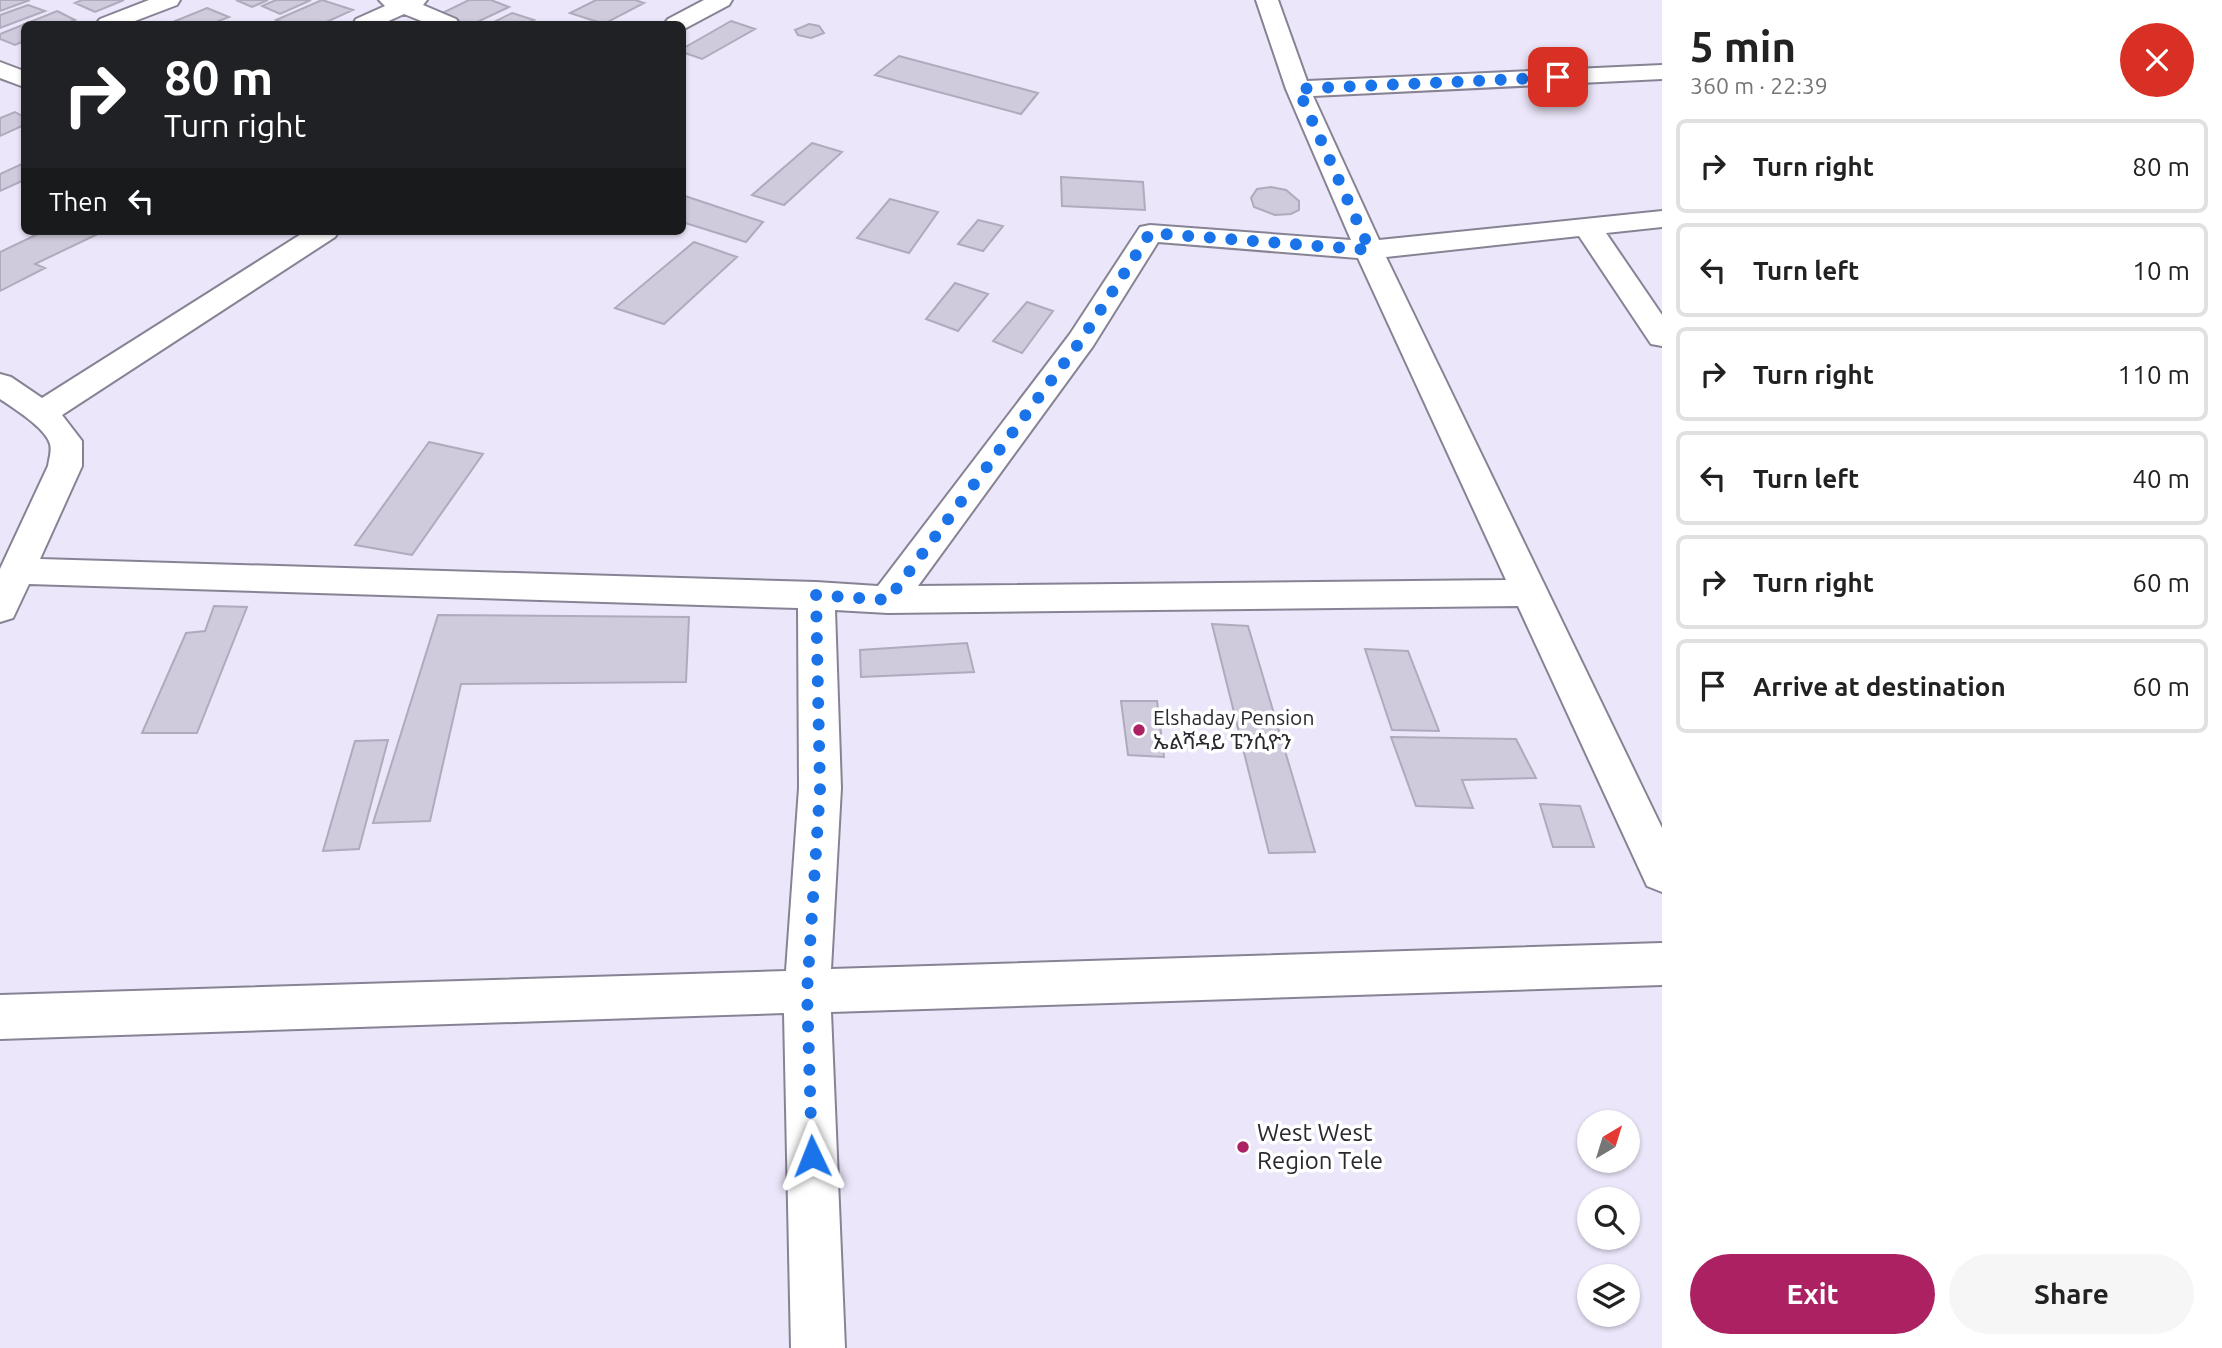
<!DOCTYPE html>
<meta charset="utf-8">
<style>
body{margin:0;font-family:Ubuntu,"Noto Sans Ethiopic",sans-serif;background:#f6f6f6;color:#222;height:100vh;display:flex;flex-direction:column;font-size:26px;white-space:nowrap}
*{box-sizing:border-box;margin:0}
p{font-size:23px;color:#767676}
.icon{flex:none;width:38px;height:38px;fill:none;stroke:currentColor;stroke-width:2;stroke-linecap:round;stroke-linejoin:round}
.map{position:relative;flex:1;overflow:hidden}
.side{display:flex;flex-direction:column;background:#fff;width:560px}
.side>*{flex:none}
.top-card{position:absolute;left:21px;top:21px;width:665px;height:214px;border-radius:10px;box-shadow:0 2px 5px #0004;background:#202124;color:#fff;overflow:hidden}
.needle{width:46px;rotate:38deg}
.tools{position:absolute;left:1577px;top:1110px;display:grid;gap:14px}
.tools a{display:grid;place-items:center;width:63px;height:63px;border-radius:50%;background:#fff;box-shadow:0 2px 5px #0004;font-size:35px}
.pin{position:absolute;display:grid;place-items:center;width:60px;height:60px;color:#fff;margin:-30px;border-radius:14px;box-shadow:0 4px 10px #0006}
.me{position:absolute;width:77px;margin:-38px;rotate:358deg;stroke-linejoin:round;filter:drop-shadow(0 0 5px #0008)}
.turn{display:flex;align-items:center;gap:24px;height:147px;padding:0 28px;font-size:32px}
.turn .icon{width:91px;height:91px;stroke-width:2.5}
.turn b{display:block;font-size:49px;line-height:60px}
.then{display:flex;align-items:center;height:66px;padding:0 28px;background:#0003;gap:14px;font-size:26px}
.round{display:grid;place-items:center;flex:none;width:74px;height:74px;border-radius:37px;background:#f6f6f6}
.overview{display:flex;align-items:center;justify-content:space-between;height:119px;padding:0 28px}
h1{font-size:42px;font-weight:700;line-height:52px}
.cta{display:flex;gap:14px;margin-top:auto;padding:14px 28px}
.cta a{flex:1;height:80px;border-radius:42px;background:#ac2162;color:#fff;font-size:28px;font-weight:700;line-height:80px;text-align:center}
.cta a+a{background:#f6f6f6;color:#222}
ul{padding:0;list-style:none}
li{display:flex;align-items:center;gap:21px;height:94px;margin:0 14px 10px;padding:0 14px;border:4px solid #e0e0e0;border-radius:10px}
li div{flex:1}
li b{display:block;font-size:26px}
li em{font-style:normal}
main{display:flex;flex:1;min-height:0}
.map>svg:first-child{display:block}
.building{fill:#cfcadc;stroke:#afaabc;stroke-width:2}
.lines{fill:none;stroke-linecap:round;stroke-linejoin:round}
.minor-casing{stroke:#878394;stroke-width:4}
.minor{fill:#fff;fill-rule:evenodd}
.route{stroke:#1a73e8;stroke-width:12;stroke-dasharray:0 21.6}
.poi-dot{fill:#ac2162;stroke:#fff;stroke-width:2.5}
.labels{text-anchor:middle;stroke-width:7;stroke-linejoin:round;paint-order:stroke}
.poi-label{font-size:21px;fill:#2b2930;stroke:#fff;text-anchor:start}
.near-poi-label{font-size:24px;fill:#2b2930;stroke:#fff;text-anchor:start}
</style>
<main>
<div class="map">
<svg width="1662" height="1348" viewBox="0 0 1662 1348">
<rect width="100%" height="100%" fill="#ebe6f9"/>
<path class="building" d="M0,0h30l-30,11z
M82,0h42l-29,12 -20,-9z
M236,0h32l-16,7z
M276,0h35l-31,14 -18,-8z
M322,0l31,10 -31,14h-35l-11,-4z
M469,0h22l18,7 -36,17h-15l-22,-8z
M596,0h39l9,3 -40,21 -34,-11z
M28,5l17,6 -45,17v-13z
M207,8l22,9 -18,7h-43z
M57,11l18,9 -10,4h-41v17l-9,4 -15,-6v-5z
M512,13l22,7 -8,4h-36z
M731,21l24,8 -53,30 -20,-7v-3z
M809,24l10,2 5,7 -13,5 -13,-3 -3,-5z
M899,56l139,37 -17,21 -146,-39z
M15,112l9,5v8l-24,11v-18z
M812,143l30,9 -58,53 -32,-10z
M24,163v17l-24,11v-17z
M1061,177l82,5 2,28 -83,-4z
M1271,187l15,3 13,11v9l-8,4 -16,1 -21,-8 -3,-9 6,-9z
M682,195l81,27 -17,20 -64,-20z
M890,199l48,13 -29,41 -52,-15z
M978,220l25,6 -20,25 -25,-7z
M44,231h60l-69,33 10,4 -45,23v-39z
M694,242l43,15 -73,67 -49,-16z
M955,283l33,11 -30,37 -32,-12z
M1027,302l26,9 -31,42 -29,-12z
M429,442l54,12 -71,101 -57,-10z
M214,606l33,1 -50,126h-55l44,-100 19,-2z
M438,615l251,2 -3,65 -225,2 -31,137 -57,2z
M1212,624l36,2 67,226 -46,1z
M967,643l7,29 -113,5 -1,-27z
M1365,649l43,2 31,80 -47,-1z
M1121,701h36l7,56 -36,-2z
M1391,737l125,2 20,39 -74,2 11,28 -57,-2z
M388,740l-29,109 -36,2 32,-110z
M1540,804l40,2 14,41h-41z"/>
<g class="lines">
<g class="minor-casing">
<path id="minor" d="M149,0h31l-3,5 -50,19h-31l4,-5z
M379,0h48l-4,5 33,14 4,5h-31l-25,-10 -22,10h-29l3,-5 29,-13z
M704,0h28l-3,5 -45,24 -2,-5h-18l4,-5z
M1256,0h22l29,81 355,-16v14l-349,17 66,144 283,-29v16l-56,6 56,82v31l-11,-2 -72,-108 -193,21 276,571v64l-15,-6 -129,-280 -630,7 -53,-3 6,178 -10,181 831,-26v42l-831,27 14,336h-54l-7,-335 -784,26v-44l786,-24 13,-183 -1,-180 -769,-24 -16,34 -13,4v-53l48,-103c1,-7 4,-15 2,-22 -4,-16 -37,-36 -50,-45v-25l11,3 31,21 264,-167h33l-4,6 -273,178 20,26v25l-42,93 776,23 62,4 192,-252 70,-107 10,-2 201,15 -65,-151zM1158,242l200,16 148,322 -588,6 175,-240z
M0,62l24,9v16l-24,-9z"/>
</g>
<use href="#minor" class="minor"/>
</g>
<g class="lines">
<path class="route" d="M812,1156l-5,-164 13,-203 -4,-194 72,5 194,-261 68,-106 220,17 -72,-161 260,-12"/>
</g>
<g class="poi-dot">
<circle cx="1139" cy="730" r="7"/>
<circle cx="1243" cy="1147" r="7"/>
</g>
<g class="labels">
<g class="poi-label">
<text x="1153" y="725">Elshaday Pension<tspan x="1153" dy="24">ኤልሻዳይ ፔንሲዮን</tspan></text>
</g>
<g class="near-poi-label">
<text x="1257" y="1141">West West<tspan x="1257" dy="28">Region Tele</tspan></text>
</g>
</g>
</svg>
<div class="tools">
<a><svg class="needle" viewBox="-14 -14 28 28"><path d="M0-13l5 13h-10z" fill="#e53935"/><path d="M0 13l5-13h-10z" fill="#767676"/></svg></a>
<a><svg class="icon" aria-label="search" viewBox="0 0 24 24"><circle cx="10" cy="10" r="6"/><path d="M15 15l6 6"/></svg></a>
<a><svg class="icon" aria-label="layers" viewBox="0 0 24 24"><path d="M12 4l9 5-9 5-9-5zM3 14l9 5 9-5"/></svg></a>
</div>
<div class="pin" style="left:1558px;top:77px;background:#d93025"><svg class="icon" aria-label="arrive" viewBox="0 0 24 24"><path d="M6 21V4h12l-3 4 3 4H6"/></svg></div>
<svg class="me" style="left:812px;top:1156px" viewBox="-20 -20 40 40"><path d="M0-17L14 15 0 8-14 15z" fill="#1a73e8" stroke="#fff" stroke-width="4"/></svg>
<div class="top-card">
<div class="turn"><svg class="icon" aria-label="right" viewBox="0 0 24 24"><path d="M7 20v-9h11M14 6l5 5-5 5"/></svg><div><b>80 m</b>Turn right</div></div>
<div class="then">Then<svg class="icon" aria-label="left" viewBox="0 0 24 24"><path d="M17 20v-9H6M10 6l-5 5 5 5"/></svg></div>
</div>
</div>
<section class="side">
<div class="overview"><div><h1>5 min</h1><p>360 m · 22:39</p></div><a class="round" style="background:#d93025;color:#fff"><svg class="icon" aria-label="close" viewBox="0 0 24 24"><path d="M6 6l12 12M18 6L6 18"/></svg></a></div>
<ul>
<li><svg class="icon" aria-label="right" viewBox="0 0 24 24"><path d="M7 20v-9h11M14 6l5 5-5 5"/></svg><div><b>Turn right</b></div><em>80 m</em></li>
<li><svg class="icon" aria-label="left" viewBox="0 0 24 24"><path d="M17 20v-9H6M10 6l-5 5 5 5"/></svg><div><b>Turn left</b></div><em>10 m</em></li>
<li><svg class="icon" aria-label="right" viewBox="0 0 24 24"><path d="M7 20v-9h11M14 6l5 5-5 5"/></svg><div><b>Turn right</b></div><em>110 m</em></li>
<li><svg class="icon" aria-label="left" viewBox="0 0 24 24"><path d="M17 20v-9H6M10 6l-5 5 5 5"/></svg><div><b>Turn left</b></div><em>40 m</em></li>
<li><svg class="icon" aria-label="right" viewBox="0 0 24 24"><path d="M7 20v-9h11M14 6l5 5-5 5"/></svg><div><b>Turn right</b></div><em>60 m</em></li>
<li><svg class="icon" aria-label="arrive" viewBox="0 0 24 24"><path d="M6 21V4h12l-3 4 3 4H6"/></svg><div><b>Arrive at destination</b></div><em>60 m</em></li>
</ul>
<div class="cta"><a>Exit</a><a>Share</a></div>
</section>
</main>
